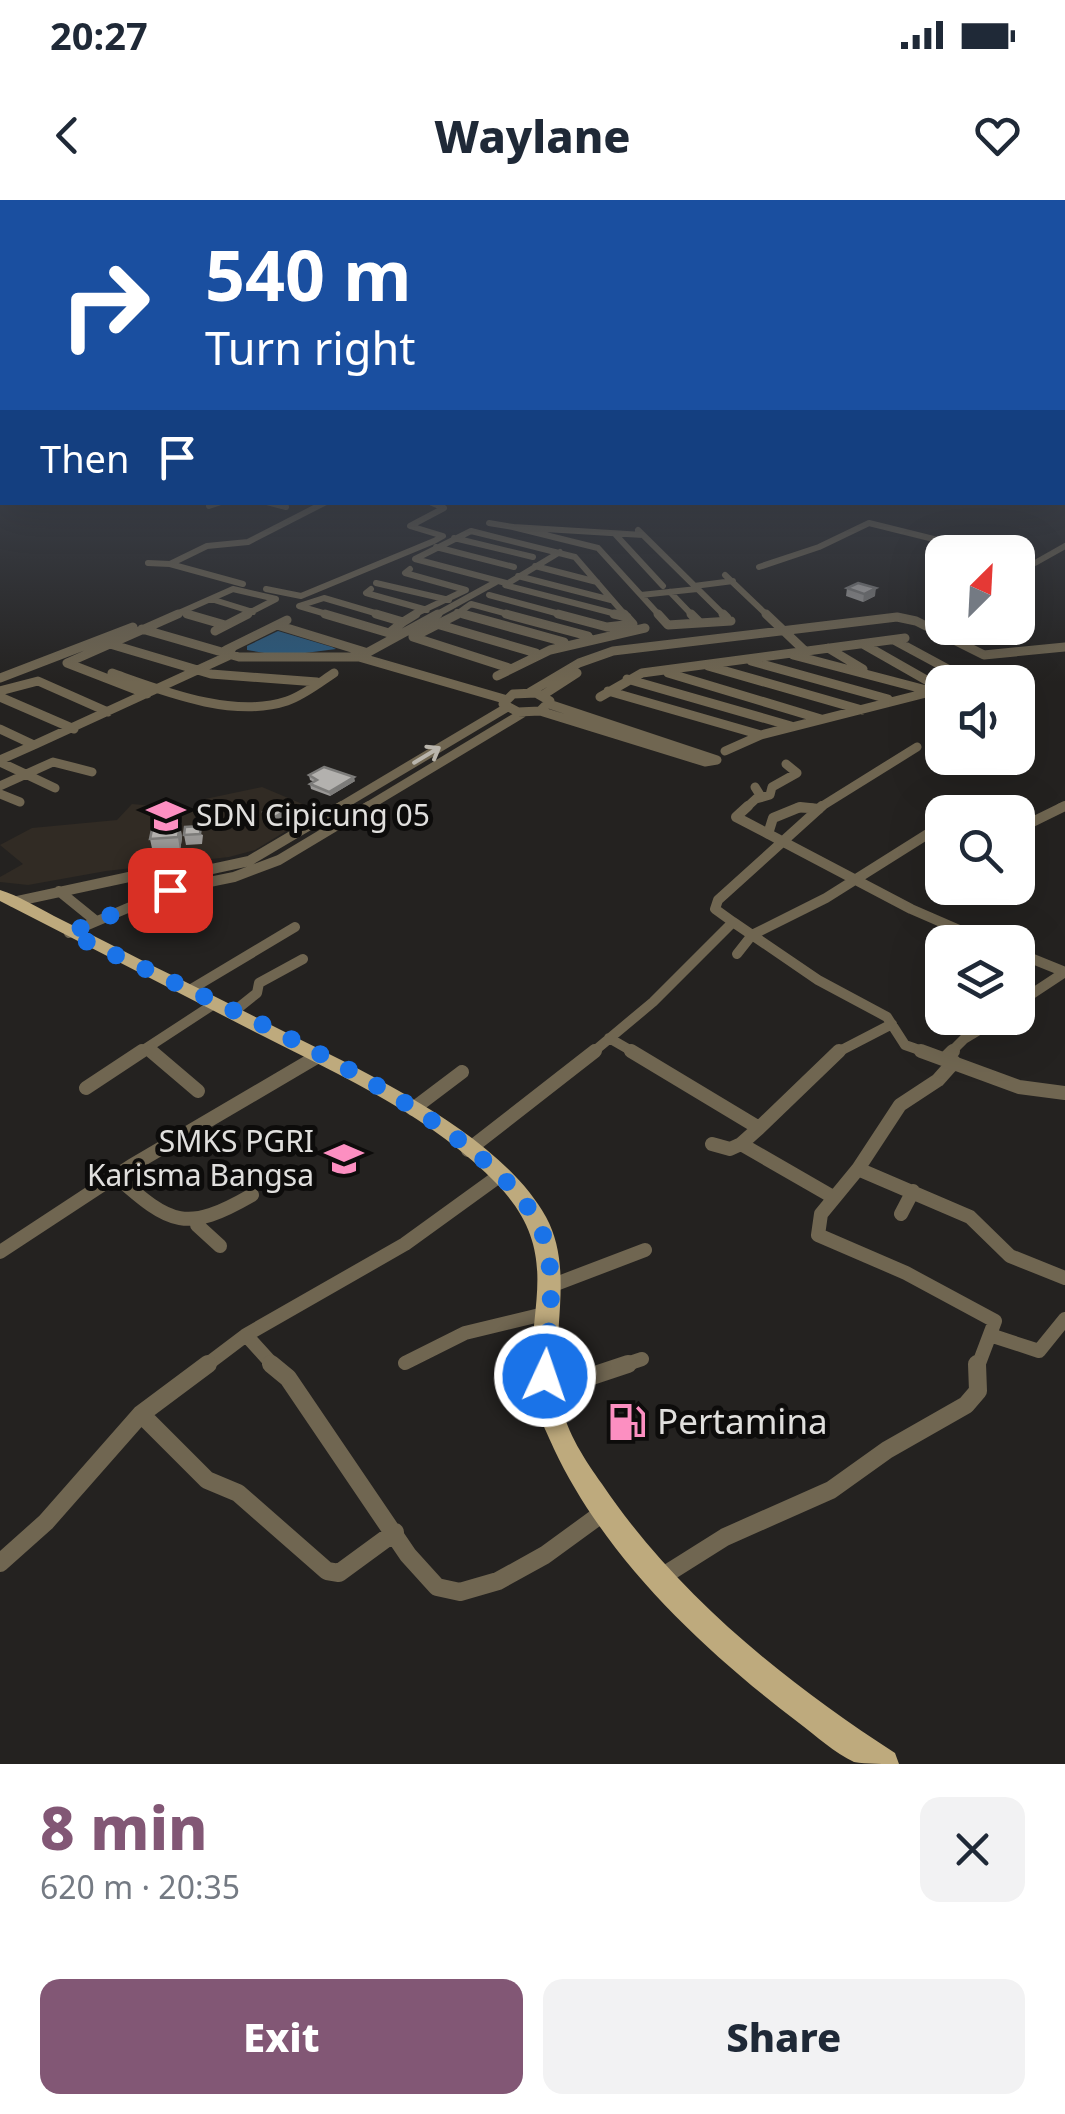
<!DOCTYPE html>
<meta charset="utf-8">
<style>
body{margin:0;font-family:"Noto Sans",sans-serif;background:#f2f2f3;color:#1f2937;height:100vh;display:flex;flex-direction:column;font-size:38px;white-space:nowrap}
*{box-sizing:border-box;margin:0}
p{font-size:32px;color:#747a83}
.icon{flex:none;width:55px;height:55px;fill:none;stroke:currentColor;stroke-width:2;stroke-linecap:round;stroke-linejoin:round}
.map{position:relative;height:1564px;overflow:hidden}
.panel{display:flex;flex-direction:column;background:#fff;flex:1}
.panel>*{flex:none}
.hud{position:absolute;left:0px;top:0px;width:1065px;height:305px;box-shadow:0 10px 40px #0002;background:#1a4fa0;color:#fff;overflow:hidden}
.needle{width:65px;rotate:24deg}
.fabs{position:absolute;left:925px;top:335px;display:grid;gap:20px}
.fabs a{display:grid;place-items:center;width:110px;height:110px;border-radius:20px;background:#fff;box-shadow:0 10px 40px #0002;font-size:50px}
.pin{position:absolute;display:grid;place-items:center;width:85px;height:85px;color:#fff;margin:-42px;border-radius:20px;box-shadow:0 5px 15px #0006}
.me{position:absolute;width:110px;margin:-55px;rotate:3deg;stroke-linejoin:round;filter:drop-shadow(0 0 8px #0008)}
.turn{display:flex;align-items:center;gap:35px;height:210px;padding:0 40px;font-size:45px}
.turn .icon{width:130px;height:130px;stroke-width:2.5}
.turn b{display:block;font-size:70px;line-height:85px}
.then{display:flex;align-items:center;height:95px;padding:0 40px;background:#0003;gap:20px;font-size:38px}
.round{display:grid;place-items:center;flex:none;width:105px;height:105px;border-radius:20px;background:#f2f2f3}
.overview{display:flex;align-items:center;justify-content:space-between;height:170px;padding:0 40px}
h1{font-size:60px;font-weight:800;line-height:75px;color:#825775}
.primary-button{display:flex;gap:20px;margin-top:auto;padding:20px 40px}
.primary-button a{flex:1;height:115px;border-radius:20px;background:#825775;color:#fff;font-size:40px;font-weight:800;line-height:115px;text-align:center}
.primary-button a+a{background:#f2f2f3;color:#1f2937}
.status{display:flex;justify-content:space-between;align-items:center;height:70px;padding:0 50px;background:#fff;direction:ltr}
.status svg{height:28px;fill:currentColor}
header{display:flex;justify-content:space-between;align-items:center;height:130px;padding:0 40px;background:#fff;font-size:45px;font-weight:800}
.map>svg:first-child{display:block}
.built{fill:#312b24}
.water{fill:#2b5a7d}
.lines{fill:none;stroke-linecap:round;stroke-linejoin:round}
.street-far4{stroke:#706651;stroke-width:6}
.street-far3{stroke:#706651;stroke-width:9}
.street-far2{stroke:#706651;stroke-width:10}
.street-far1{stroke:#706651;stroke-width:14}
.street{stroke:#706651;stroke-width:18}
.primary{fill:#beaa7d;fill-rule:evenodd}
.wall{fill:#9a9896}
.shaded-wall{fill:#7d7c7a}
.building{fill:#b3b1ae;stroke:#7d7c7a;stroke-width:2.5}
.oneway{stroke:#b9b5ac}
.route{stroke:#1a73e8;stroke-width:18;stroke-dasharray:0 32.4}
.labels{text-anchor:middle;stroke-width:10;stroke-linejoin:round;paint-order:stroke}
.poi-label{font-size:30px;fill:#e0dfdd;stroke:#0d0c0b;text-anchor:start}
.near-poi-label{font-size:35px;fill:#e0dfdd;stroke:#0d0c0b;text-anchor:start}
</style>
<div class="status"><b>20:27</b><svg viewBox="0 0 49 12"><path d="M0 12V9h3v3zM5 12V6h3v6zM10 12V3h3v9zM15 12V0h3v12zM26 1h20v11H26zM47 4h2v5h-2z"/></svg></div>
<header><svg class="icon" aria-label="back" viewBox="0 0 24 24"><path d="M15 5l-7 7 7 7"/></svg>Waylane<svg class="icon" aria-label="heart" viewBox="0 0 24 24"><path d="M12 20l-8-8c-3-5 5-10 8-4 3-6 11-1 8 4z"/></svg></header>
<div class="map">
<svg width="1065" height="1564" viewBox="0 0 1065 1564">
<rect width="100%" height="100%" fill="#242220"/>
<path class="built" d="M262,587l57,24 -64,39 -26,7 -123,14 -78,14 -28,-3v-5l23,-13 -23,-19 32,-17 85,-8 15,-16 77,7 -4,-12z"/>
<path class="water" d="M278,431l54,16 4,2 -54,7 -35,-6v-4z"/>
<g class="lines">
<path class="street-far4" d="M267,302l19,5
M209,306l12,-4
M489,323l24,4
M638,330l87,86
M615,334l48,52
M643,335l-130,-8 85,21 62,68
M454,338l79,19
M436,347l78,20
M560,352l-55,33 119,31
M1018,360l17,3 30,-17
M148,363l22,1 37,-18 41,-4 78,-40
M170,364l73,20
M535,366l62,16
M759,367l60,-20 50,-24 117,29
M410,369l-5,4 61,17 -55,26
M725,375l43,41
M518,376l93,24
M376,383l73,17
M506,383l-91,-24 56,-28 104,26 51,59
M694,386l39,-5
M266,389l35,7 133,-55 9,-5 -33,-10 34,-18 -14,-6
M371,389l-5,4 61,17
M670,392l23,24
M489,395l78,21
M641,395l56,-6
M211,399l42,13
M182,412l14,4
M457,412l15,4
M172,416l61,-27 43,10 -33,17
M333,416l-34,-10 25,-8 61,18
M434,416l62,-34
M454,416l17,-12 44,12"/>
<path class="street-far3" d="M187,414l38,11
M325,414l64,19 14,-11
M376,414l27,8
M458,414l-45,23 96,31
M463,414l101,28
M506,414l82,22
M558,414l49,13 26,-3 -9,-10
M614,414l13,3
M658,414l10,11 63,-4
M691,414l7,7
M723,414l4,4
M766,414l39,37
M403,422l13,-8
M277,425l91,28
M440,425l96,28
M142,429l97,28h120l145,42
M215,431l33,-17
M894,440l74,40 -7,2
M110,444l101,30 106,8
M863,444l79,45
M828,448l35,21
M226,450l61,-30
M363,455l75,-41
M793,455l141,37
M751,461l137,38
M708,466l154,44
M112,473c51,18 121,46 175,28 17,-6 32,-18 47,-28
M668,473l153,46
M497,476l53,-26 95,-22
M0,478l133,-51
M627,479l164,47
M0,491l38,-10 70,31
M608,491l153,44 181,-46
M530,492l49,-29 34,-12 284,-34 19,4 68,34 81,-8
M536,493l14,8 -10,10 -22,1 -15,-8 10,-10z
M147,494l-80,-31 111,-49
M543,495l34,-22
M0,497l74,32
M600,497l42,-24 263,-35
M540,511l165,51 12,-2 -168,-56
M0,529l34,16 -34,15
M34,545l194,-89 4,-8
M725,551l36,-16
M0,562l55,26
M0,586l53,-24 39,10
M0,594l20,8
M756,599l14,-4 2,-8 25,-14 -11,-9
M338,608l168,-100
M365,608l158,-95
M746,608l14,-13 -5,-8
M797,608h15
M819,608l98,-61
M1060,608l5,-2"/>
<path class="street-far2" d="M748,606l-12,11 175,92 76,33
M1018,629l47,-23
M768,634l5,-16 27,-11 19,2
M59,691l37,30
M13,702l116,-25 69,-5 51,-11 93,-55
M733,722l-18,-13 3,-9 104,-94
M69,733l101,-43 64,-13 45,-17 90,-54
M1018,753l47,19
M737,754l15,-19 74,-37 116,-73
M188,791l107,-64
M1018,803l47,-31
M232,813l25,-20 2,-10 44,-24
M609,838l26,15
M148,848l6,5
M139,853l75,-49
M592,853l61,-51 80,-80 85,58 69,37 18,28 23,8
M836,853l56,-29
M950,853l14,-14 35,-21"/>
<path class="street-far1" d="M151,851l47,40
M631,851l128,77 80,-77
M921,851l98,36 46,6
M945,859l8,-8
M954,862l-16,18 -38,25 -42,64 112,48 40,39 55,22
M86,888l56,-37
M413,909l49,-37
M759,928l-18,16 92,53
M712,944l18,5 11,-5
M468,950l127,-99
M858,969l-37,45 -3,21 88,38 89,48 -17,45
M116,976c55,49 70,57 136,19
M901,1014l12,-23
M197,1025l23,21
M0,1052l131,-86 189,-111
M548,1087l97,-37
M246,1135l28,31
M990,1135l49,16 26,-32
M405,1163l60,-30 83,-20
M205,1166l41,-31 159,-91 94,-68
M621,1166l21,-7"/>
<path class="street" d="M271,1164l17,14 120,177 29,32 23,5 38,-11 47,-26 59,-43
M547,1191l81,-27
M141,1214l66,66 31,13 89,78 12,2 56,-41
M0,1363l46,-41 95,-108 67,-50
M663,1376l62,-39 106,-47 56,-40 79,-45 12,-14 -1,-27"/>
<path class="primary" d="M0,690c19,6 37,17 54,26 32,16 64,32 95,48 47,23 95,47 142,71 82,41 209,100 255,182 31,57 1,126 15,187 6,29 24,56 41,80 74,110 182,197 293,269l4,11c-13,0 -33,0 -45,-2 -19,-9 -38,-26 -55,-39 -96,-73 -193,-164 -245,-274 -6,-14 -13,-27 -17,-42 -21,-86 34,-145 -39,-222 -64,-67 -154,-108 -235,-149 -88,-45 -175,-90 -263,-135z"/>
</g>
<path class="wall" d="M847,388l28,8 -12,6 -17,-6z
M309,575l46,6 -25,15 -19,-7 -1,-5 4,-2 -4,-2z
M286,610l1,10 -11,6 -11,-5 -1,-9z
M180,624l2,14 -2,13 -27,2 -3,-14z
M185,627l18,8 -1,9 -16,1 -2,-10z"/>
<path class="shaded-wall" d="M876,388l-1,8 -12,6 1,-8z
M354,577l1,4 -25,15 -1,-4z
M286,610l1,10 -11,6 -1,-9z
M180,624l2,14 -2,13 -2,-14z"/>
<path class="building" d="M858,383l18,5 -12,6 -17,-6z
M324,567l30,10 -25,15 -19,-8 7,-4 -8,-5z
M276,606l10,4 -11,7 -11,-5z
M180,624l-2,13 -28,2 3,-14z
M201,626l-1,8 -16,1 1,-8z"/>
<defs><path id="oneway-shaft" d="M-6 0H5M1.5-3L5.5 0L1.5 3" fill="none" stroke-width="1.6" stroke-linecap="round" stroke-linejoin="round" transform="scale(2.5)"/></defs>
<use class="oneway" href="#oneway-shaft" transform="translate(427 555) rotate(-31)"/>
<linearGradient id="sky" x2="0" y2="1"><stop stop-color="#141312"/><stop offset="0.55" stop-color="#3f444e"/><stop offset="1" stop-color="#3f444e" stop-opacity="0"/></linearGradient>
<rect width="1065" height="483" fill="url(#sky)"/>
<g class="lines">
<path class="route" d="M170,690l-101,43c122,60 398,171 466,285 26,43 13,109 10,158"/>
</g>
<defs>
<g id="school-bare" transform="scale(3)"><path d="M0-5L7-2L0 1L-7-2ZM-4 1L0 2.5L4 1V4Q0 6-4 4Z" fill="#fc8fc1" stroke="#0d0c0b" stroke-width="2.5" paint-order="stroke"/></g>
<g id="fuel-bare" transform="scale(3)"><path d="M-5.5-6h7V0h2V4h1.3V-2.5L3-4.5l.8-.8L6-3V5H2.5V1h-1V6h-7ZM-4.2-4.7v3.2H.2V-4.7Z" fill="#fc8fc1" stroke="#0d0c0b" stroke-width="2.5" paint-order="stroke"/></g>
</defs>
<g fill-rule="evenodd">
<use href="#school-bare" x="166" y="616"/>
<use href="#school-bare" x="344" y="959"/>
<use href="#fuel-bare" x="627" y="1222"/>
</g>
<g class="labels">
<g class="poi-label">
<text x="196" y="626">SDN Cipicung 05</text>
<text x="314" y="952" text-anchor="end">SMKS PGRI<tspan x="314" dy="34">Karisma Bangsa</tspan></text>
</g>
<g class="near-poi-label">
<text x="657" y="1234">Pertamina</text>
</g>
</g>
</svg>
<div class="fabs">
<a><svg class="needle" viewBox="-14 -14 28 28"><path d="M0-13l5 13h-10z" fill="#e53935"/><path d="M0 13l5-13h-10z" fill="#747a83"/></svg></a>
<a><svg class="icon" aria-label="sound" viewBox="0 0 24 24"><path d="M4 9h4l5-4v14l-5-4H4zM17 9q2 3 0 6"/></svg></a>
<a><svg class="icon" aria-label="search" viewBox="0 0 24 24"><circle cx="10" cy="10" r="6"/><path d="M15 15l6 6"/></svg></a>
<a><svg class="icon" aria-label="layers" viewBox="0 0 24 24"><path d="M12 4l9 5-9 5-9-5zM3 14l9 5 9-5"/></svg></a>
</div>
<div class="pin" style="left:170px;top:690px;background:#d93025"><svg class="icon" aria-label="arrive" viewBox="0 0 24 24"><path d="M6 21V4h12l-3 4 3 4H6"/></svg></div>
<svg class="me" style="left:545px;top:1176px" viewBox="-20 -20 40 40"><circle r="17" fill="#1a73e8" stroke="#fff" stroke-width="3"/><path d="M0-11L8 9 0 5-8 9z" fill="#fff"/></svg>
<div class="hud">
<div class="turn"><svg class="icon" aria-label="right" viewBox="0 0 24 24"><path d="M7 20v-9h11M14 6l5 5-5 5"/></svg><div><b>540 m</b>Turn right</div></div>
<div class="then">Then<svg class="icon" aria-label="arrive" viewBox="0 0 24 24"><path d="M6 21V4h12l-3 4 3 4H6"/></svg></div>
</div>
</div>
<section class="panel">
<div class="overview"><div><h1>8 min</h1><p>620 m · 20:35</p></div><a class="round"><svg class="icon" aria-label="close" viewBox="0 0 24 24"><path d="M6 6l12 12M18 6L6 18"/></svg></a></div>
<div class="primary-button"><a>Exit</a><a>Share</a></div>
</section>
